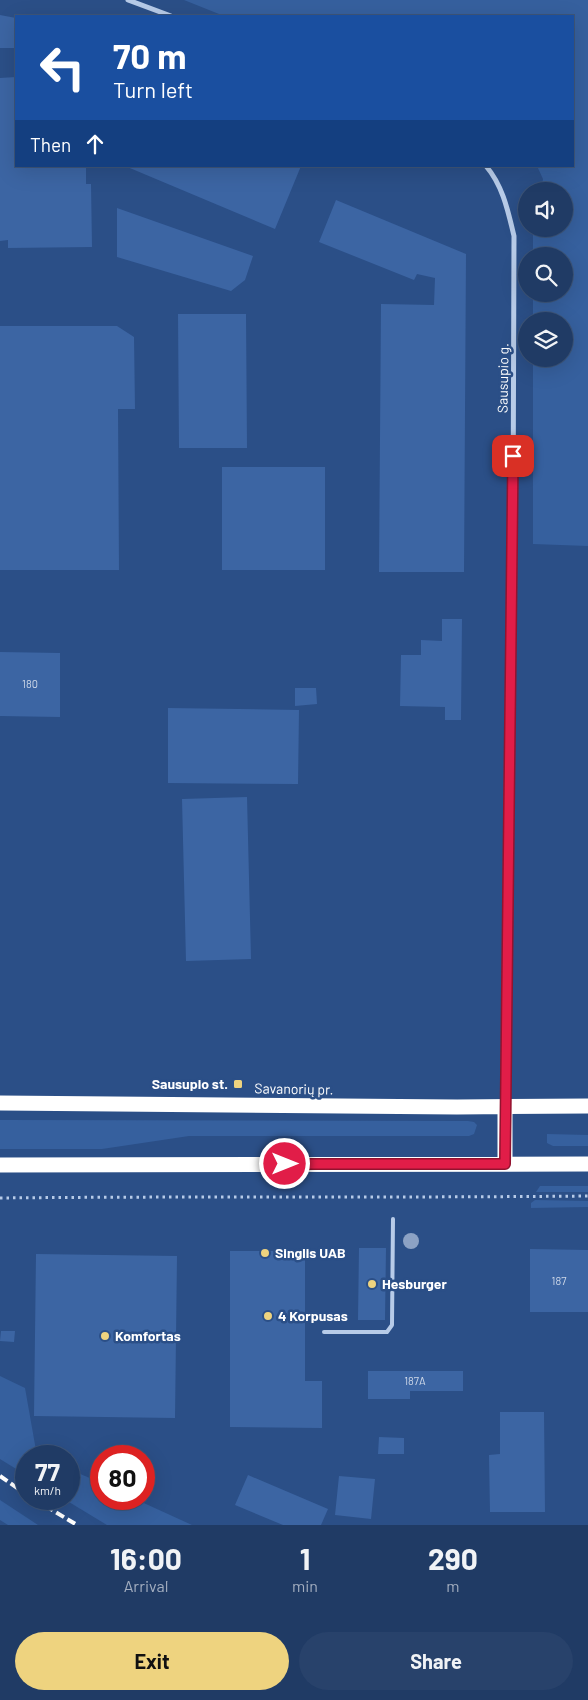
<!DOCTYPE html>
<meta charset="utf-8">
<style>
body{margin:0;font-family:Barlow,sans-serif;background:#28426b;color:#f1f3f6;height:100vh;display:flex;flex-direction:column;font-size:19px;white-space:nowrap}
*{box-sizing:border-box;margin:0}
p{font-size:16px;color:#a2adbf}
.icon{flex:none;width:28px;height:28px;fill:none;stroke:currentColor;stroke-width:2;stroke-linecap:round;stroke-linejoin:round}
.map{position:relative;height:1525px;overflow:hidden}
.panel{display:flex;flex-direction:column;background:#203b65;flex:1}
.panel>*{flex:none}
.guide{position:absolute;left:15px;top:15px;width:559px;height:152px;border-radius:0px;box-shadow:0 5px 20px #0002,0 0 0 1px #3d5579;background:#1a4fa0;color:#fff;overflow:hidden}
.buttons{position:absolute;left:518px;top:182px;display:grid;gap:10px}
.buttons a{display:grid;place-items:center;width:55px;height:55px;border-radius:50%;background:#203b65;box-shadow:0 5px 20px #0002,0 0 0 1px #3d5579;font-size:25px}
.speed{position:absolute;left:15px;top:1445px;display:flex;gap:10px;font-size:25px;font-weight:700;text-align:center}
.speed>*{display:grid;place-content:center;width:65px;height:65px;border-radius:50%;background:#203b65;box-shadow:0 5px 20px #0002,0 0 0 1px #3d5579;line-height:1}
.speed small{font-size:12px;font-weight:400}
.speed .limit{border:8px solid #d22;background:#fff;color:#111}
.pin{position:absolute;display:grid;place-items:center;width:42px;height:42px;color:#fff;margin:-21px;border-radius:10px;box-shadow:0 2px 8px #0006}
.me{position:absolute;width:55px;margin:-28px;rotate:90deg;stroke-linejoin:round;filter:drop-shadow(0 0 4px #0008)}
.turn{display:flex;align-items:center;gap:18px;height:105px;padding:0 15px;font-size:22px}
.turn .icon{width:65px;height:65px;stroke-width:2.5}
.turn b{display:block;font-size:35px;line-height:42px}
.then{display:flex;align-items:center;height:48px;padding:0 15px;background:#0003;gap:10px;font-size:19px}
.eta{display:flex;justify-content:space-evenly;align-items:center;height:85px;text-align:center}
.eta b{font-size:30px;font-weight:700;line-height:35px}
.cta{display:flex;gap:10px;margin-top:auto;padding:10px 15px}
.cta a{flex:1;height:58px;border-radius:30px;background:#eed37f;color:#111;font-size:20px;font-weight:700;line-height:58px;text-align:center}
.cta a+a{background:#28426b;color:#f1f3f6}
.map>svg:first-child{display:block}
.green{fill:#36609e}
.building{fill:#3c65a3}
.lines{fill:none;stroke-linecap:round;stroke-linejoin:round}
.path{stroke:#b7cbe8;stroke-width:3;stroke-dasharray:2.5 4;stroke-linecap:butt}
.lane{stroke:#b7cbe8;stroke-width:4}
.street{stroke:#b7cbe8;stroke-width:5}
.highway{stroke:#fff;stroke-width:15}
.rail{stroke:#fff;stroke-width:4;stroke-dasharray:9 4;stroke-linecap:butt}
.tree{fill:#8ca2c4}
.route-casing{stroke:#92132f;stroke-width:12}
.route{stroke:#e11d48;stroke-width:9}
.poi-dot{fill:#eed37f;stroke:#2b4f87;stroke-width:2}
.labels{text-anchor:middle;stroke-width:5;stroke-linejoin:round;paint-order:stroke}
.number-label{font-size:11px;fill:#ced8e8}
.street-label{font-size:14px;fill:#fff;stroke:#2b4f87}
.poi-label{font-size:14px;font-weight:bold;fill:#fff;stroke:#2b4f87;text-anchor:start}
</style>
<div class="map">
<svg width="588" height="1525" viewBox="0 0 588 1525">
<rect width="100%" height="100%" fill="#2b4f87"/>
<path class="green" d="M184,0h404v546l-55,-2v-185h31v-38h-31v-27h31v-38h-31v-27h31v-38h-23l2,-12 -6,-13h35v-150h-348z
M0,1120l468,1 6,1 3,3 -3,9 -5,2h-280l-87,13h-102z
M547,1134l41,1v11h-35l-6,-3z
M540,1186h48v6h-52z
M535,1200l53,1v6l-57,1v-5z
M0,1376l25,12 12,68h-11v19l-26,-16z
M69,1469l32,14v16h34l57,26h-85l-43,-26h5z
M0,1500l38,25h-30l-8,-5z"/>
<path class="building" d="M0,15l16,3v30h-16z
M16,77v89h70v18h5l1,63 -84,1v-8l-8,1v-163z
M125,166h176l-26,63z
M336,200l130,54 -2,318h-85l2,-268 53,1 1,-27 -18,-4 -3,6 -95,-38z
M117,208l136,48 -8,24 -14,11 -114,-34z
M178,314h68l1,134h-68z
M0,326h117l17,11 1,72h-17l1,161h-119z
M222,467h103v103h-103z
M442,619h20l-1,101h-16v-13l-45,-1 1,-51h20v-15l21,1z
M0,652l60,1v64l-60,-1z
M295,688h21l1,16 -22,2z
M168,708l131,2 -1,74 -130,-1z
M247,797l4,162 -65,2 -4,-162z
M359,1248h27l-1,72h-27z
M530,1249l58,1v62h-58z
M230,1251h75v130h17v47l-92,-1z
M36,1254l141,2 -2,162 -141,-2z
M1,1331h14l-1,11 -14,-1z
M368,1371h95v20h-53v8h-42z
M500,1412h44l1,100h-55l-1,-57 11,-1z
M379,1437l25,1v16h-26z
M248,1475l80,34 -7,16h-38l-48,-20z
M339,1476l36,3 -4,40 -36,-4z"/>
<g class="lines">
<path class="path" d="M0,1198c196,-2 392,0 588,-2"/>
<path class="lane" d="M324,1332h63l5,-7 1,-106"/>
<path class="street" d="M128,0l43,16
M486,166c17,20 22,45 28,70l-1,294 -8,574"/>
<path class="highway" d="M0,1103l457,4 131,-1
M505,1164v-57
M0,1165l588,-1"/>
<path class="rail" d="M0,1476l26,18
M34,1499l43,26"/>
</g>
<circle class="tree" cx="411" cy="1241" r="8"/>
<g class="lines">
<g class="route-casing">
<path id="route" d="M285,1164h220l8,-708"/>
</g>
<use href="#route" class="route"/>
</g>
<g class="poi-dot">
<rect x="233" y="1079" width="10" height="10" rx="2.5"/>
<circle cx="265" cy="1253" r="5"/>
<circle cx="372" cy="1284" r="5"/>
<circle cx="268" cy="1316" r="5"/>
<circle cx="105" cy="1336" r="5"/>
</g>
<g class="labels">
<g class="number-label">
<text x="30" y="688">180</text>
<text x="559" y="1285">187</text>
<text x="415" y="1385">187A</text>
</g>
<g class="street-label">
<text transform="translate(503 378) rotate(-89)" y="5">Sausupio g.</text>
<text transform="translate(294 1089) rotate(1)" y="5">Savanorių pr.</text>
</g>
<g class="poi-label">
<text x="228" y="1089" text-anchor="end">Sausupio st.</text>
<text x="275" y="1258">Singlis UAB</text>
<text x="382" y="1289">Hesburger</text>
<text x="278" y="1321">4 Korpusas</text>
<text x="115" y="1341">Komfortas</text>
</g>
</g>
</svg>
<div class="buttons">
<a><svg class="icon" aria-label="sound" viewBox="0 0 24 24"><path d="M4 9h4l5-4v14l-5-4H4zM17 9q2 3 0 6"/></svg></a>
<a><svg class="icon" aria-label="search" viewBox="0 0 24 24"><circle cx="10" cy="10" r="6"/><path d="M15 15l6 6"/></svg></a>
<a><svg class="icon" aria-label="layers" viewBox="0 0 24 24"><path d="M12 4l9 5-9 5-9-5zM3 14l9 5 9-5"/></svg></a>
</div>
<div class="speed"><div>77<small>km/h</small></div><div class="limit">80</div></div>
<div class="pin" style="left:513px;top:456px;background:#d93025"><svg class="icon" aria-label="arrive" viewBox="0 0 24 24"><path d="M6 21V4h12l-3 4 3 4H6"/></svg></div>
<svg class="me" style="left:285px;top:1164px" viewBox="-20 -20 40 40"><circle r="17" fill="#e11d48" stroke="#fff" stroke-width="3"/><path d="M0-11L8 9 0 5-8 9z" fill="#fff"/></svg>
<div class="guide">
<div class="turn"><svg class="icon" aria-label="left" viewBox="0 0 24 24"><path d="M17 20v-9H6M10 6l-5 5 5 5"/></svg><div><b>70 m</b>Turn left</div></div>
<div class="then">Then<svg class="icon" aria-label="ahead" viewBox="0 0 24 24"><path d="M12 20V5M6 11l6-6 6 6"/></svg></div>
</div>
</div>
<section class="panel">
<div class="eta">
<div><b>16:00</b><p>Arrival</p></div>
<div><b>1</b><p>min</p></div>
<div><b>290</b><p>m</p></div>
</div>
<div class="cta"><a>Exit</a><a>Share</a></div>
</section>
